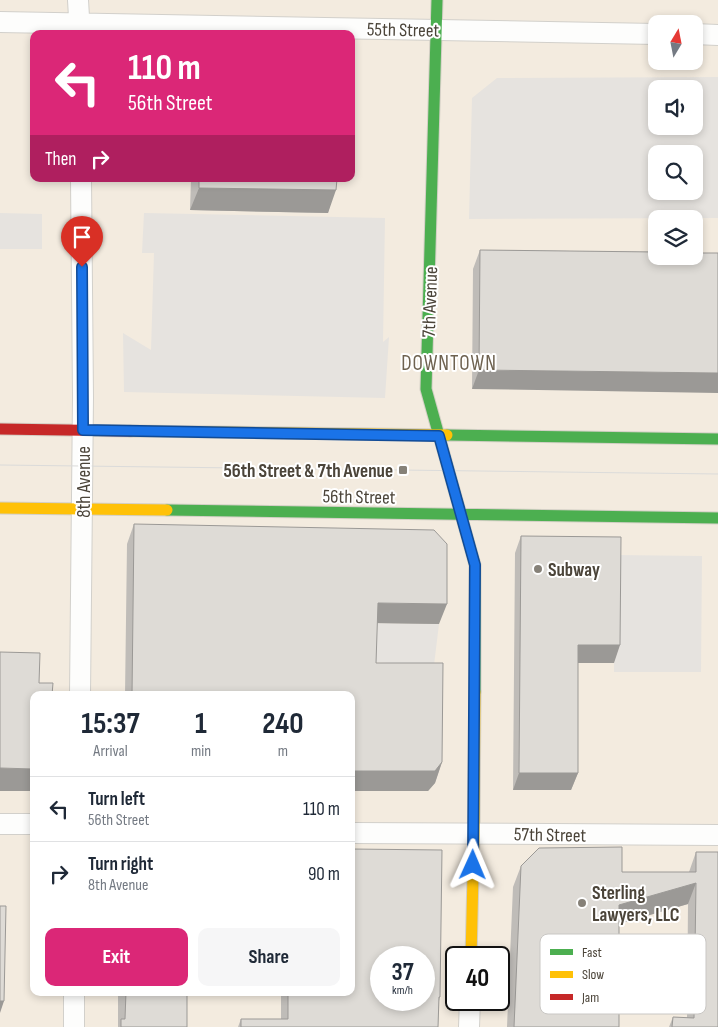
<!DOCTYPE html>
<style>
body{margin:0;font-family:"Sofia Sans Condensed",sans-serif;background:#f6f6f7;color:#1f2937;height:100vh;display:flex;flex-direction:column;font-size:19px;white-space:nowrap}
*{box-sizing:border-box;margin:0}
p{font-size:16px;color:#747a83}
.icon{flex:none;width:28px;height:28px;fill:none;stroke:currentColor;stroke-width:2;stroke-linecap:round;stroke-linejoin:round}
.map{position:relative;flex:1;overflow:hidden}
.sheet{position:absolute;left:30px;top:691px;width:325px;height:305px;display:flex;flex-direction:column;background:#fff;border-radius:10px;box-shadow:0 2px 8px #0003}
.sheet>*{flex:none}
.top-card{position:absolute;left:30px;top:30px;width:325px;height:152px;border-radius:10px;box-shadow:0 2px 8px #0003;background:#db2777;color:#fff;overflow:hidden}
.needle{width:32px;rotate:10deg}
.fabs{position:absolute;left:648px;top:15px;display:grid;gap:10px}
.fabs a{display:grid;place-items:center;width:55px;height:55px;border-radius:10px;background:#fff;box-shadow:0 2px 8px #0003;font-size:25px}
.speed{position:absolute;left:370px;top:946px;display:flex;gap:10px;font-size:25px;font-weight:700;text-align:center}
.speed>*{display:grid;place-content:center;width:65px;height:65px;border-radius:50%;background:#fff;box-shadow:0 2px 8px #0003;line-height:1}
.speed small{font-size:12px;font-weight:400}
.speed .limit{border:2px solid #111;border-radius:8px;background:#fff;color:#111}
.pin{position:absolute;display:grid;place-items:center;width:42px;height:42px;color:#fff;margin:-51px -21px;border-radius:50% 50% 50% 0;rotate:-45deg;box-shadow:0 0 5px #0007}
.pin .icon{rotate:45deg}
.me{position:absolute;width:55px;margin:-28px;rotate:1deg;stroke-linejoin:round;filter:drop-shadow(0 0 4px #0008)}
.turn{display:flex;align-items:center;gap:18px;height:105px;padding:0 15px;font-size:22px}
.turn .icon{width:65px;height:65px;stroke-width:2.5}
.turn b{display:block;font-size:35px;line-height:42px}
.then{display:flex;align-items:center;height:48px;padding:0 15px;background:#0003;gap:10px;font-size:19px}
.eta{display:flex;justify-content:space-evenly;align-items:center;height:85px;text-align:center}
.eta b{font-size:30px;font-weight:700;line-height:35px}
.cta{display:flex;gap:10px;margin-top:auto;padding:10px 15px}
.cta a{flex:1;height:58px;border-radius:10px;background:#db2777;color:#fff;font-size:20px;font-weight:700;line-height:58px;text-align:center}
.cta a+a{background:#f6f6f7;color:#1f2937}
ul{padding:0;list-style:none}
li{display:flex;align-items:center;gap:15px;height:65px;padding:0 15px;border-top:1px solid #e0e1e3}
li div{flex:1}
li b{display:block;font-size:19px}
li em{font-style:normal}
.map>svg:first-child{display:block}
.commercial{fill:#f3ebdf;fill-rule:evenodd}
.parking{fill:#e6e3df;fill-rule:evenodd}
.lines{fill:none;stroke-linecap:round;stroke-linejoin:round}
.street-casing{stroke:#d2d0cb;stroke-width:22}
.fast-casing{stroke:#d3cfc5;stroke-width:13}
.slow-casing{stroke:#d3cfc5;stroke-width:13}
.jam-casing{stroke:#d3cfc5;stroke-width:13}
.street{stroke:#fdfdfc;stroke-width:20}
.fast{stroke:#4caf50;stroke-width:11}
.slow{stroke:#ffc107;stroke-width:11}
.jam{stroke:#c62828;stroke-width:11}
.tram{stroke:#dbdbda;stroke-width:1}
.wall{fill:#bfbcb8}
.shaded-wall{fill:#9b9996}
.building{fill:#dedbd6;stroke:#9b9996;fill-rule:evenodd}
.route-casing{stroke:#114b97;stroke-width:12}
.route{stroke:#1a73e8;stroke-width:9}
.poi-dot{fill:#868178;stroke:#fff;stroke-width:2}
.labels{text-anchor:middle;stroke-width:4;stroke-linejoin:round;paint-order:stroke}
.street-label{font-size:19px;fill:#4b4439;stroke:#fff}
.poi-label{font-size:19px;font-weight:bold;fill:#4b4439;stroke:#fff;text-anchor:start}
.quarter-label{font-size:21px;letter-spacing:1px;fill:#6e6250;stroke:#fff}
.key{fill:#fff;stroke:#c9c7c4;stroke-width:1}
.key-label{font-size:14px;fill:#4b4439}
</style>
<div class="map">
<svg width="718" height="1027" viewBox="0 0 718 1027">
<rect width="100%" height="100%" fill="#f4f2ee"/>
<path class="commercial" d="M0,0h718v1027h-718zM656,24h38v37h-38zM34,34h317v145h-317zM656,89h38v37h-38zM656,154h38v37h-38zM656,219h38v37h-38zM34,695h317v297h-317zM381,958h43v42h-43zM456,958h43v42h-43z"/>
<path class="parking" d="M718,77v141l-249,1 3,-121 25,-20zM656,89h38v37h-38zM656,154h38v37h-38z
M0,213l42,1v35h-42z
M144,213l241,5 -2,124 6,-5 -4,61 -261,-6 -1,-59 28,17 3,-97h-12z
M615,555l87,1 -1,116h-87z
M370,623l69,1 -5,41 -65,-3z"/>
<g class="lines">
<g class="street-casing">
<path id="street" d="M78,0l2,34
M0,22l656,12
M694,34l24,1
M80,695l3,-298 -2,-218
M0,824h34
M351,833l367,2
M74,1027v-35
M469,1027l1,-27"/>
</g>
<g class="fast-casing">
<path id="fast" d="M437,0l-11,389 49,176v127
M447,435l271,4
M167,510l551,8"/>
</g>
<g class="slow-casing">
<path id="slow" d="M130,431l317,4
M0,508l167,2
M471,958l3,-124 1,-142"/>
</g>
<g class="jam-casing">
<path id="jam" d="M0,429l130,2"/>
</g>
<use href="#street" class="street"/>
<use href="#fast" class="fast"/>
<use href="#slow" class="slow"/>
<use href="#jam" class="jam"/>
<path class="tram" d="M0,465l718,9"/>
</g>
<path class="wall" d="M191,179h146l-9,34 -138,-3z
M480,250l176,2 -184,137 1,-120z
M134,524l305,100 -62,-1 -1,40 66,99 -7,21 -7,8h-77v-96h-226l2,-151z
M521,536l93,127h-36v110l-7,17h-58l2,-237z
M696,852l22,175h-49l4,-10 14,1 1,-114 -69,20v103h-112l6,-140 8,-21 101,6h67z
M118,992h69v35h-69z
M281,992h70l89,5 -1,4 -1,26h-200l3,-8h40z"/>
<path class="shaded-wall" d="M199,188l137,2 -8,23 -138,-3z
M479,370l239,3v20l-246,-4z
M378,603l69,1 -8,20 -69,-1z
M578,645h42l-6,18h-42z
M442,762l-7,21 -7,8h-77v-20z
M0,768l34,1v22h-34z
M519,773h59l-7,17h-58z
M696,883l-8,21 -77,22 8,-21z
M0,1001h4l-4,12z"/>
<path class="building" d="M199,179h138l-1,11 -137,-2z
M480,250l176,2v4h38v-3h24v120l-239,-3z
M134,524l300,6 13,14v60l-69,-1 -2,60h67l-1,99 -7,9h-84v-76h-219z
M521,536l100,1 -1,108h-42v128h-59z
M0,652l40,1 -1,30h14l-1,12h-18v74l-34,-1z
M622,847v25h74v-20h22v175h-46l1,-10 21,1 2,-135 -77,22v122h-105l7,-161 18,-18z
M351,849l91,1 -2,147h-1l-1,30h-197v-8h47v-27h63zM381,958h43v42h-43z
M0,906h6l-2,95h-4z
M126,992h61v35h-66v-8h4z"/>
<g class="lines">
<g class="route-casing">
<path id="route" d="M82,267l1,163 356,6 36,129 -2,300"/>
</g>
<use href="#route" class="route"/>
</g>
<g class="poi-dot">
<rect x="398" y="465" width="10" height="10" rx="2.5"/>
<circle cx="538" cy="569" r="5"/>
<circle cx="582" cy="903" r="5"/>
</g>
<g class="labels">
<g class="street-label">
<text transform="translate(403 29) rotate(1)" y="7">55th Street</text>
<text transform="translate(429 302) rotate(-88)" y="7">7th Avenue</text>
<text transform="translate(83 482) rotate(-90)" y="7">8th Avenue</text>
<text transform="translate(359 496) rotate(1)" y="7">56th Street</text>
<text transform="translate(550 834) rotate(1)" y="7">57th Street</text>
</g>
<g class="poi-label">
<text x="393" y="477" text-anchor="end">56th Street &amp; 7th Avenue</text>
<text x="548" y="576">Subway</text>
<text x="592" y="899">Sterling<tspan x="592" dy="22">Lawyers, LLC</tspan></text>
</g>
<g class="quarter-label">
<text x="449" y="370">DOWNTOWN</text>
</g>
</g>
<rect x="540" y="934" width="166" height="80" rx="8" class="key"/>
<rect x="550" y="949" width="23" height="6" fill="#4caf50"/>
<rect x="550" y="971" width="23" height="7" fill="#ffc107"/>
<rect x="550" y="994" width="23" height="6" fill="#c62828"/>
<g class="key-label">
<text x="582" y="957">Fast</text>
<text x="582" y="979">Slow</text>
<text x="582" y="1002">Jam</text>
</g>
</svg>
<div class="fabs">
<a><svg class="needle" viewBox="-14 -14 28 28"><path d="M0-13l5 13h-10z" fill="#e53935"/><path d="M0 13l5-13h-10z" fill="#747a83"/></svg></a>
<a><svg class="icon" aria-label="sound" viewBox="0 0 24 24"><path d="M4 9h4l5-4v14l-5-4H4zM17 9q2 3 0 6"/></svg></a>
<a><svg class="icon" aria-label="search" viewBox="0 0 24 24"><circle cx="10" cy="10" r="6"/><path d="M15 15l6 6"/></svg></a>
<a><svg class="icon" aria-label="layers" viewBox="0 0 24 24"><path d="M12 4l9 5-9 5-9-5zM3 14l9 5 9-5"/></svg></a>
</div>
<div class="speed"><div>37<small>km/h</small></div><div class="limit">40</div></div>
<div class="pin" style="left:82px;top:267px;background:#d93025"><svg class="icon" aria-label="arrive" viewBox="0 0 24 24"><path d="M6 21V4h12l-3 4 3 4H6"/></svg></div>
<svg class="me" style="left:473px;top:865px" viewBox="-20 -20 40 40"><path d="M0-17L14 15 0 8-14 15z" fill="#1a73e8" stroke="#fff" stroke-width="4"/></svg>
<div class="top-card">
<div class="turn"><svg class="icon" aria-label="left" viewBox="0 0 24 24"><path d="M17 20v-9H6M10 6l-5 5 5 5"/></svg><div><b>110 m</b>56th Street</div></div>
<div class="then">Then<svg class="icon" aria-label="right" viewBox="0 0 24 24"><path d="M7 20v-9h11M14 6l5 5-5 5"/></svg></div>
</div>
<section class="sheet">
<div class="eta">
<div><b>15:37</b><p>Arrival</p></div>
<div><b>1</b><p>min</p></div>
<div><b>240</b><p>m</p></div>
</div>
<ul>
<li><svg class="icon" aria-label="left" viewBox="0 0 24 24"><path d="M17 20v-9H6M10 6l-5 5 5 5"/></svg><div><b>Turn left</b><p>56th Street</p></div><em>110 m</em></li>
<li><svg class="icon" aria-label="right" viewBox="0 0 24 24"><path d="M7 20v-9h11M14 6l5 5-5 5"/></svg><div><b>Turn right</b><p>8th Avenue</p></div><em>90 m</em></li>
</ul>
<div class="cta"><a>Exit</a><a>Share</a></div>
</section>
</div>
